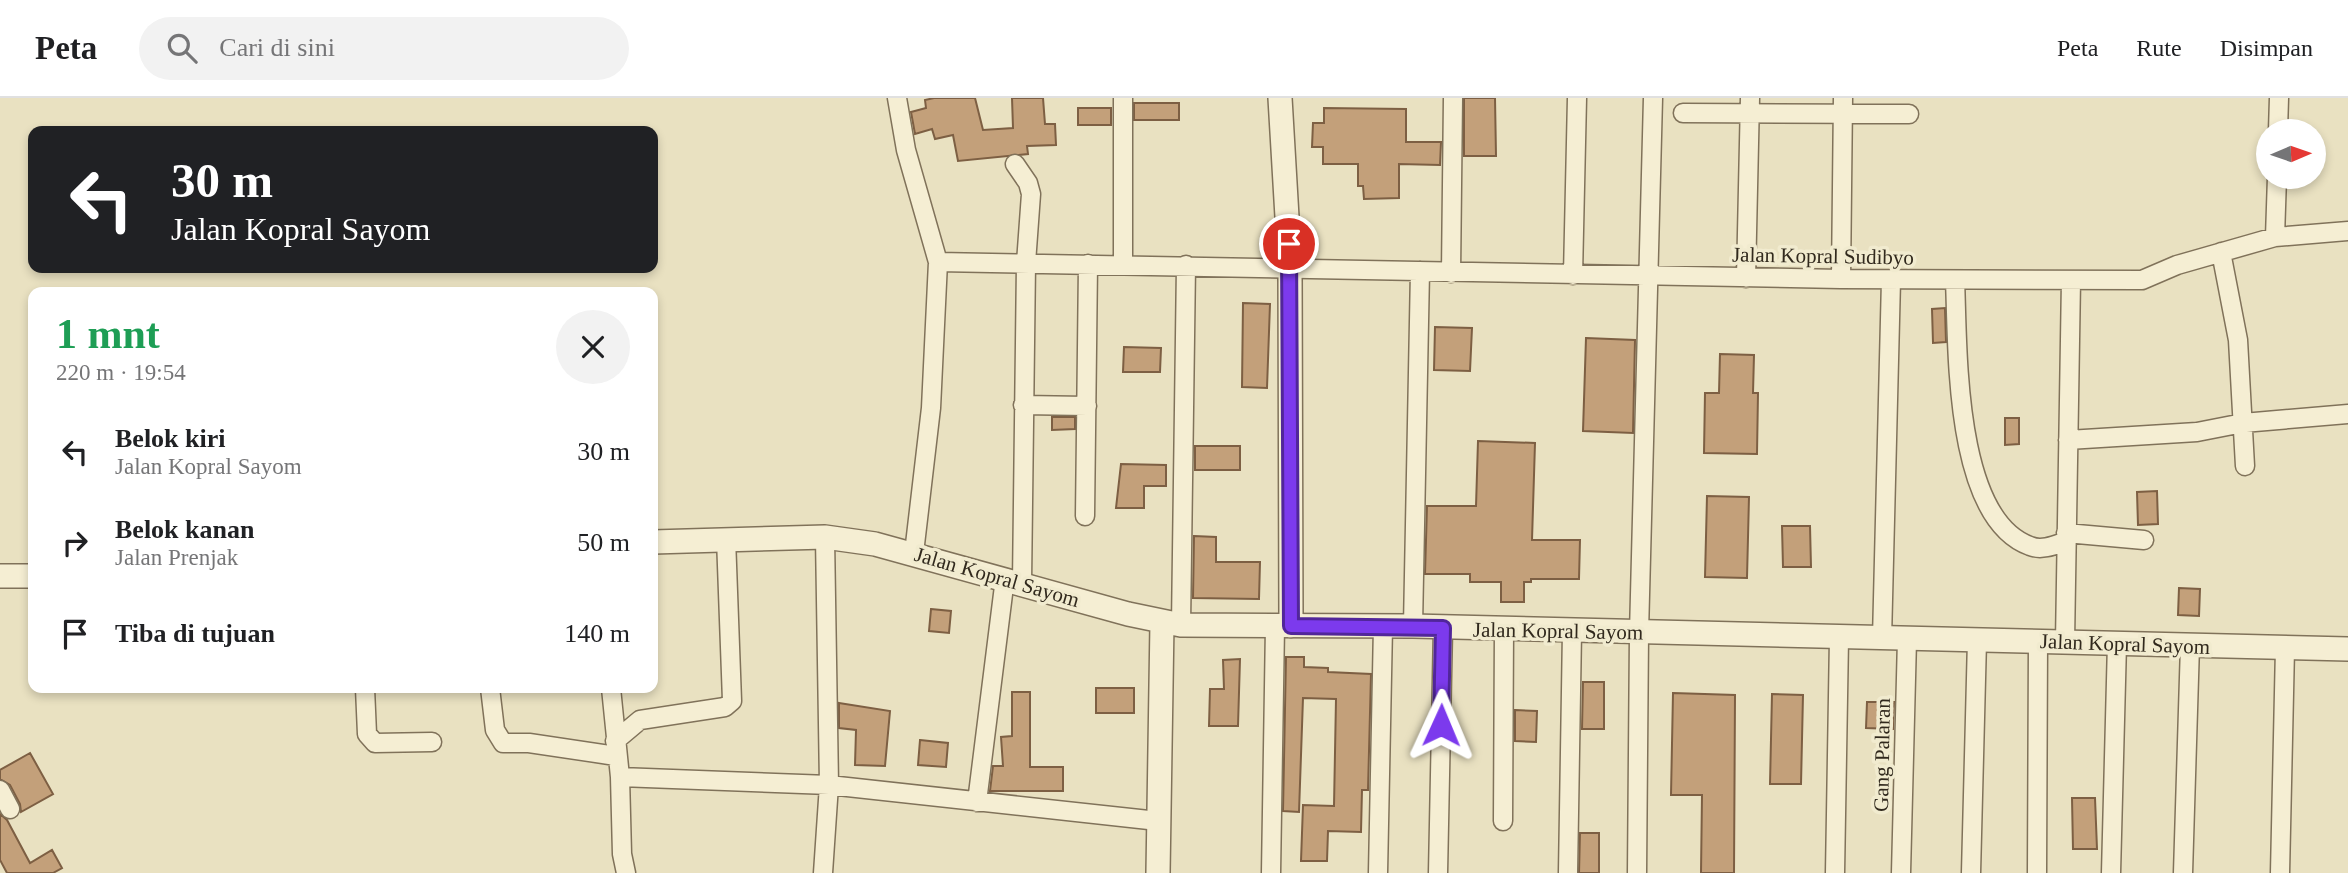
<!DOCTYPE html>
<html lang="id">
<meta charset="utf-8">
<style>
body{margin:0;font-family:"Times New Roman",serif;background:#f2f2f2;color:#202124;height:100vh;display:flex;flex-direction:column;font-size:26px;white-space:nowrap}
*{box-sizing:border-box;margin:0}
p{font-size:23px;color:#757577}
.icon{flex:none;width:38px;height:38px;fill:none;stroke:currentColor;stroke-width:2;stroke-linecap:round;stroke-linejoin:round}
.map{position:relative;flex:1;overflow:hidden}
.panel{position:absolute;left:28px;top:189px;width:630px;height:406px;display:flex;flex-direction:column;background:#fff;border-radius:14px;box-shadow:0 4px 10px #0003}
.panel>*{flex:none}
.hud{position:absolute;left:28px;top:28px;width:630px;height:147px;border-radius:14px;box-shadow:0 4px 10px #0003;background:#202124;color:#fff;overflow:hidden}
.needle{width:46px;rotate:88deg}
.tools{position:absolute;left:2256px;top:21px;display:grid;gap:14px}
.tools a{display:grid;place-items:center;width:70px;height:70px;border-radius:50%;background:#fff;box-shadow:0 4px 10px #0003;font-size:35px}
.pin{position:absolute;display:grid;place-items:center;width:60px;height:60px;color:#fff;margin:-30px;border:4px solid #fff;border-radius:50%;box-shadow:0 2px 7px #0007}
.me{position:absolute;width:77px;margin:-38px;rotate:1deg;stroke-linejoin:round;filter:drop-shadow(0 0 5px #0008)}
.turn{display:flex;align-items:center;gap:24px;height:147px;padding:0 28px;font-size:32px}
.turn .icon{width:91px;height:91px;stroke-width:2.5}
.turn b{display:block;font-size:49px;line-height:60px}
.round{display:grid;place-items:center;flex:none;width:74px;height:74px;border-radius:37px;background:#f2f2f2}
.headline{display:flex;align-items:center;justify-content:space-between;height:119px;padding:0 28px}
h1{font-size:42px;font-weight:800;line-height:52px;color:#1e9e55}
ul{padding:0;list-style:none}
li{display:flex;align-items:center;gap:21px;height:91px;padding:0 28px}
li div{flex:1}
li b{display:block;font-size:26px}
li em{font-style:normal}
header{display:flex;align-items:center;gap:42px;box-sizing:border-box;height:98px;padding:0 35px;background:#fff;border-bottom:2px solid #e0e0e0}
header strong{font-size:33px}
nav{display:flex;gap:38px;margin-inline-start:auto;font-size:24px}
.search{width:490px;height:63px;background:#f2f2f2;display:flex;align-items:center;gap:18px;box-sizing:border-box;padding:0 24px;border-radius:38px;color:#757577;font-size:26px}
.map>svg:first-child{display:block}
.building{fill:#c3a07a;stroke:#7d5f43;stroke-width:2}
.lines{fill:none;stroke-linecap:round;stroke-linejoin:round}
.minor-casing{stroke:#80725a;stroke-width:21}
.tertiary-casing{stroke:#80725a;stroke-width:26}
.minor{stroke:#f5eed3;stroke-width:18}
.tertiary{stroke:#f5eed3;stroke-width:23}
.route-casing{stroke:#51269a;stroke-width:18}
.route{stroke:#7c3aed;stroke-width:12}
.labels{text-anchor:middle;stroke-width:7;stroke-linejoin:round;paint-order:stroke}
.street-label{font-size:21px;fill:#31291d;stroke:#f1ebcf}
</style>
<header>
<strong>Peta</strong>
<div class="search"><svg class="icon" aria-label="search" viewBox="0 0 24 24"><circle cx="10" cy="10" r="6"/><path d="M15 15l6 6"/></svg>Cari di sini</div>
<nav><a>Peta</a><a>Rute</a><a>Disimpan</a></nav>
</header>
<div class="map">
<svg width="2348" height="775" viewBox="0 0 2348 775">
<rect width="100%" height="100%" fill="#e9e1c1"/>
<path class="building" d="M934,0h41l8,32 30,-2 -1,-30h31l2,26h10l1,21 -29,1 1,8 -70,7 -5,-26 -18,4 -3,-10 -17,5 -4,-22 15,-4 -1,-8z
M1464,0h31l1,58h-32z
M1134,5h45v17h-45z
M1078,10h33v17h-33z
M1324,10l82,1v33h35l-1,23 -41,-1v34l-35,1 -1,-13h-5v-22h-35v-17h-11l1,-24h11z
M1243,205l27,1 -3,84 -25,-1z
M1945,210l1,34 -13,1 -1,-34z
M1435,229l37,1 -2,43 -36,-1z
M1586,240l49,2 -2,93 -50,-2z
M1124,249l37,1 -1,24h-37z
M1720,256l34,1 -1,38h5l-1,61 -53,-1 1,-60h14z
M1052,319h23v12l-23,1z
M2005,320h14v26l-14,1z
M1478,343l57,2 -3,97h48l-1,39h-48v3h-7v20h-23v-20h-31v-8h-45l2,-68h49z
M1195,348h45v24h-45z
M1121,366l45,1v21h-22v22h-28z
M2157,393l1,33 -20,1 -1,-33z
M1707,398l42,1 -2,81 -42,-1z
M1782,428h28l1,41h-28z
M1194,438l22,1v25h44l-1,37 -66,-1z
M2179,490l21,1 -1,27 -21,-1z
M931,511l20,2 -2,22 -20,-2z
M1286,559h18v10l24,1v4l43,2 -3,116h-6l-1,42 -33,-1 -1,30h-26l2,-56 31,1 2,-107 -33,-1 -4,114 -16,-1z
M1240,561l-2,67h-29l1,-37h14l-1,-29z
M1583,584h21v47h-22z
M1096,590h38v25h-38z
M1012,594h18v75h33v24h-73l3,-25h10l-2,-29 11,-1z
M1673,595l62,2 -1,178h-33l1,-78h-31z
M1772,596l31,1 -2,89h-31z
M1867,604h27l-1,27 -27,-1z
M839,605l51,8 -5,55 -30,-1 1,-35 -17,-2z
M1515,612l22,1 -1,31 -21,-1z
M920,642l28,3 -2,24 -28,-2z
M30,655l23,41 -32,18 -1,-8 -10,-19 -10,-6v-9z
M2072,700h23l2,51h-24z
M0,716l7,6 23,43 22,-13 10,18 -9,5h-46l-7,-13z
M1580,735h19v40h-20z"/>
<g class="lines">
<g class="minor-casing">
<path id="minor" d="M897,0l9,52 32,112
M1683,15l226,1
M2278,33l1,-33
M1015,66l13,19 3,11 -5,69 -4,320
M2275,139l2,-60
M2221,154l17,88 7,126
M1123,167v-167
M1451,175l2,-175
M1573,177l4,-177
M1746,180l4,-180
M1841,181l2,-181
M1955,182c3,66 -2,238 75,266 12,5 25,-1 36,-5
M1023,307l64,1
M2068,342l129,-8 46,-9 105,-9
M1085,418l3,-252
M2066,435l78,7
M914,455l17,-145 7,-146 903,17 301,1 35,-15 98,-28 73,-6
M1181,527l5,-360
M1413,528l7,-355
M1882,541l9,-359
M2065,544l6,-362
M365,590l2,46 8,9 57,-1
M490,590l5,42 8,13h26l87,13
M611,590l9,89 2,77 4,19
M615,643l25,-21 85,-13 7,-6 -6,-163
M620,679l209,8 329,36
M0,692l10,19
M977,704l28,-224
M1503,723l1,-192
M823,775l6,-88 -4,-248
M1271,775l4,-247
M1378,775l5,-247
M1438,775l5,-245
M1568,775l4,-242
M1637,775l2,-240 14,-535
M1835,775l4,-235
M1901,775l6,-234
M1971,775l6,-233
M2037,775l1,-232
M2111,775l6,-230
M2183,775l7,-228
M2280,775l5,-225"/>
</g>
<g class="tertiary-casing">
<path id="tertiary" d="M1280,0l10,170 1,358
M653,444l172,-5 50,7 253,70 53,11 232,1 935,23
M0,478h33
M1158,775l4,-250"/>
</g>
<use href="#minor" class="minor"/>
<use href="#tertiary" class="tertiary"/>
</g>
<g class="lines">
<g class="route-casing">
<path id="route" d="M1289,146l2,382 152,2 -2,97"/>
</g>
<use href="#route" class="route"/>
</g>
<g class="labels">
<g class="street-label">
<text transform="translate(1823 158) rotate(1)" y="7">Jalan Kopral Sudibyo</text>
<text transform="translate(997 479) rotate(16)" y="7">Jalan Kopral Sayom</text>
<text transform="translate(1558 533) rotate(1)" y="7">Jalan Kopral Sayom</text>
<text transform="translate(2125 546) rotate(2)" y="7">Jalan Kopral Sayom</text>
<text transform="translate(1882 657) rotate(-89)" y="7">Gang Palaran</text>
</g>
</g>
</svg>
<div class="tools">
<a><svg class="needle" viewBox="-14 -14 28 28"><path d="M0-13l5 13h-10z" fill="#e53935"/><path d="M0 13l5-13h-10z" fill="#757577"/></svg></a>
</div>
<div class="pin" style="left:1289px;top:146px;background:#d93025"><svg class="icon" aria-label="arrive" viewBox="0 0 24 24"><path d="M6 21V4h12l-3 4 3 4H6"/></svg></div>
<svg class="me" style="left:1441px;top:627px" viewBox="-20 -20 40 40"><path d="M0-17L14 15 0 8-14 15z" fill="#7c3aed" stroke="#fff" stroke-width="4"/></svg>
<div class="hud">
<div class="turn"><svg class="icon" aria-label="left" viewBox="0 0 24 24"><path d="M17 20v-9H6M10 6l-5 5 5 5"/></svg><div><b>30 m</b>Jalan Kopral Sayom</div></div>
</div>
<section class="panel">
<div class="headline"><div><h1>1 mnt</h1><p>220 m · 19:54</p></div><a class="round"><svg class="icon" aria-label="close" viewBox="0 0 24 24"><path d="M6 6l12 12M18 6L6 18"/></svg></a></div>
<ul>
<li><svg class="icon" aria-label="left" viewBox="0 0 24 24"><path d="M17 20v-9H6M10 6l-5 5 5 5"/></svg><div><b>Belok kiri</b><p>Jalan Kopral Sayom</p></div><em>30 m</em></li>
<li><svg class="icon" aria-label="right" viewBox="0 0 24 24"><path d="M7 20v-9h11M14 6l5 5-5 5"/></svg><div><b>Belok kanan</b><p>Jalan Prenjak</p></div><em>50 m</em></li>
<li><svg class="icon" aria-label="arrive" viewBox="0 0 24 24"><path d="M6 21V4h12l-3 4 3 4H6"/></svg><div><b>Tiba di tujuan</b></div><em>140 m</em></li>
</ul>
</section>
</div>
